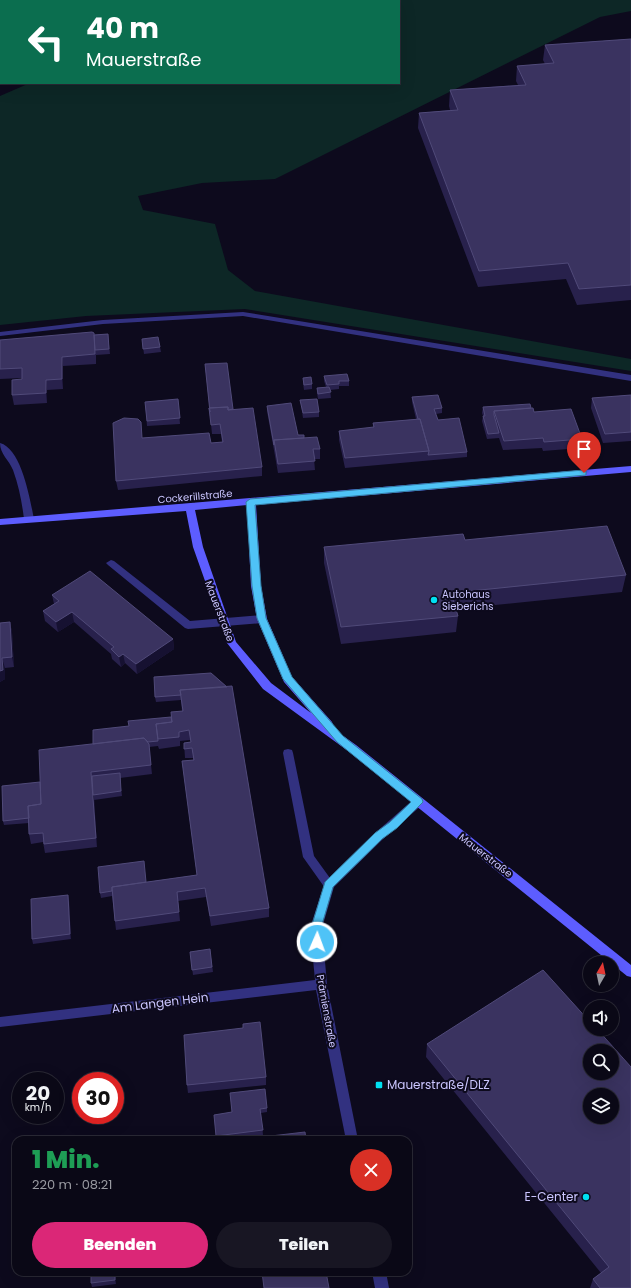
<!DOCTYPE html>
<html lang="de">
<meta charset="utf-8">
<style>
body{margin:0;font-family:Poppins,sans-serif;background:#181623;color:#f1f3f6;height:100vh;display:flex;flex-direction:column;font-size:15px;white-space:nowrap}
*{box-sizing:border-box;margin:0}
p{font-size:13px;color:#999aa1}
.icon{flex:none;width:22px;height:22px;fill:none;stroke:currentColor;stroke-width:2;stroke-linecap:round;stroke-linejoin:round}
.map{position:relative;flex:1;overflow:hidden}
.panel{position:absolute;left:12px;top:1136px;width:400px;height:140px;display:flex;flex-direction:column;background:#0a0816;border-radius:12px;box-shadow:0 4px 16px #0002,0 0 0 1px #2a2935}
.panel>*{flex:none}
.hud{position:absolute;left:0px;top:0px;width:400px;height:84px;box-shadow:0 4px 16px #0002,0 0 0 1px #2a2935;background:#0b6e4f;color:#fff;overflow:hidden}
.needle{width:26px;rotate:9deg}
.fabs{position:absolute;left:583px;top:956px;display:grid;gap:8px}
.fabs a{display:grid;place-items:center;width:36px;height:36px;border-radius:50%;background:#0a0816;box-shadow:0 4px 16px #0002,0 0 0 1px #2a2935;font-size:20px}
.speed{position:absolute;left:12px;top:1072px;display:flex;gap:8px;font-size:20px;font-weight:700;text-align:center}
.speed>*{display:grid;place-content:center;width:52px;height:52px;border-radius:50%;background:#0a0816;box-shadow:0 4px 16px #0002,0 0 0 1px #2a2935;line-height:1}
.speed small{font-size:10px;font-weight:400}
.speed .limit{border:6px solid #d22;background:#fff;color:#111}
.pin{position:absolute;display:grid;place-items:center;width:34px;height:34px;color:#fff;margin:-41px -17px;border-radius:50% 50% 50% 0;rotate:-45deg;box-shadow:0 0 4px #0007}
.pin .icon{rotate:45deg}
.me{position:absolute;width:44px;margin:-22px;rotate:2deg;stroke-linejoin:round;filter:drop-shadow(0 0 3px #0008)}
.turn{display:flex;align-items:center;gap:14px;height:84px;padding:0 20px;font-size:18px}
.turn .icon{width:52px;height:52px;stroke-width:2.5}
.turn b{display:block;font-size:28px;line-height:34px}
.round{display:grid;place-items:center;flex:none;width:42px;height:42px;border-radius:21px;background:#181623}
.head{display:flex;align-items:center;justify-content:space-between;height:68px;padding:0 20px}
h1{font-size:24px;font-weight:800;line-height:30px;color:#1e9e55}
.action{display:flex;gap:8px;margin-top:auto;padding:8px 20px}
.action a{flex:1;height:46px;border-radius:24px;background:#db2777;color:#fff;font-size:16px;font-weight:800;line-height:46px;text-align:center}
.action a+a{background:#181623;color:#f1f3f6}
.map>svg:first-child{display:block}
.green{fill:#0d2726}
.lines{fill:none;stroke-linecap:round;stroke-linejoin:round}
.lane{fill:#323180;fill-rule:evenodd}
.street{fill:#323180;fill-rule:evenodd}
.secondary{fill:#5d5dff;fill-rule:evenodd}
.wall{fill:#28214c}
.shaded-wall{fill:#161131}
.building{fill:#3a3360;stroke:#504a79;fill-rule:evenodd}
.route{fill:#4fc3f7;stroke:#337fa1}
.poi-dot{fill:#00e0f1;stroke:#0d0a1d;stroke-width:1.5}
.labels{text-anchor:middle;stroke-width:4;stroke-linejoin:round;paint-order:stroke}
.street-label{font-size:10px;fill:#cbc6ff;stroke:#0d0a1d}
.poi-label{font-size:10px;fill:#cbc6ff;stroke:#0d0a1d;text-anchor:start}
.near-street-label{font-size:12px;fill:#cbc6ff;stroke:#0d0a1d}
.near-poi-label{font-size:12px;fill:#cbc6ff;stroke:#0d0a1d;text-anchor:start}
</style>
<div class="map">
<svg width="631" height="1288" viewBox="0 0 631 1288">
<rect width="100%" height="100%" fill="#0d0a1d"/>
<path class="green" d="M183,0h448v11l-31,6 -325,162 -73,4 -64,13 5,14 72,14 13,46 27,21 376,68v12l-386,-62 -159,7 -86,9v-229l30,-13h369v-82z"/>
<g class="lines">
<path class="lane" d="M243,312l388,63v6l-388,-65 -140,8 -103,12v-4l103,-12z
M111,560l3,1 76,60 72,-6 5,4 -5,4 -74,6 -3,-1 -77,-63 -2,-2z
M288,749l4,1 1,3 21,103 21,29 -2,3 -4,2 -4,-2 -22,-31 -20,-104 1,-3z"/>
<path class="street" d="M155,0h6v1h-6z
M0,79h1v4h-1z
M0,443c22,6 30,57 34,76l-2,2h-6l-2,-2c-2,-16 -5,-33 -11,-49 -4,-10 -13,-16 -13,-27z
M418,798l4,1 1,3 -1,3 -39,34 -49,48 -12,41 5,56 31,156h-12l-30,-150 -316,37v-10l315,-37 -5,-52 15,-46 50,-49 39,-34z
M372,1272h14l3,16h-14z"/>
<path class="secondary" d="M631,466v6l-375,33 5,81 6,33 25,58 40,45 1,3 -1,3 24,17 275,220v12l-4,-1 -279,-225 -85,-62 -36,-46 -34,-96 -7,-36 -186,14v-6zM247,505l4,81 6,33 27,63 27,31 -40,-30 -35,-41 -33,-95 -8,-37z"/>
</g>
<path class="wall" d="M631,39v261l-54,5 -11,-26 -88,8 -60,-159 1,-15 31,-3 -1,-4 1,-16 68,-5 -2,-4 1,-15 28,-2 -2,-4 2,-15z
M108,334l2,20 -14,1v9l-33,2v23l-16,1v13l-33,2 -2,-10 10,-16v-1l-22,1v-39z
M142,339l18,8 1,5 -17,2z
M205,364l28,45 29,58v9l-144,14 -2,-9 27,-43 68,5 11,-1 -1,-8h-9z
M324,376l25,5v5h-10v3l-9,1 1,8 -13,1 -1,-6v-5l9,-1 -2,-6z
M303,378l9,6v5l-8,1 -1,-7z
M631,395v46l-28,2 -12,-35 1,-10z
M412,397l30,11v5l-6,1 2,6 29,32v5l-122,11 -6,-28v-9l34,-3v-5l43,-4 -4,-17z
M178,399l2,25 -33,2 -2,-24z
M300,400l19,12v5l-16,1 -2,-13z
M267,406l31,29 6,3 16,11v10h-6l1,11 -37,3 -11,-62z
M483,407l48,1 3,4 48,27 -2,9 -37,3 -1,-3 -39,2 -4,-12 -12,1 -5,-18 1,-5 -1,-3z
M465,540l161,35 -4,17 -166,17 2,7 -2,16 -115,12 -17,-81v-16z
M52,595l121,44 1,10 -37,25 -12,-11 -4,4 -9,-8 -1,-5 -37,-32 -16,10 -13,-11 -2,-10 11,-7z
M10,622l2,10 2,35 -9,1v11l-5,3v-59z
M211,673l58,235v9l-58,9 -5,-29 -28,4 2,20 -64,9 -4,-34 -11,2 -1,-5 46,-11 51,-7 -15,-114 11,-1v-2h-8l-1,-15 7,-1 -1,-2 -10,1v5l-21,3 -1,-3 -9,1 3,27 -32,4 2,18 -28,4v-3l3,50 -52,6 -2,-11 -12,2 -2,-10v-11l-25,2 -1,-4 37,-39 53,-38 36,-18 42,-9 11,-6 -1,-11 -25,2 -1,-5z
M69,900l2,39 -38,5 -1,-5z
M210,949l3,23 -20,3 -3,-23z
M243,1028l23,49v8l-78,8 -1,-8z
M427,1044l204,244h-41l3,-9 8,-6 -175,-216z
M267,1108v4l-6,1 2,22 -41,5h-5l-3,-25z
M91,1272h24l1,12 -24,3 -1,-4z"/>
<path class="shaded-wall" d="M62,357l1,9v23l-1,-10z
M46,380l1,10v13l-1,-10z
M72,612l2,10 -16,10 -2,-10z
M10,622l2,10 2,35 -2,-10z
M173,639l1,10 -37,25 -1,-10z
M123,654l2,9 -4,4 -2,-10z
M2,658l3,10v11l-5,3v-11z
M91,772l2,9 4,66 -1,-9z
M68,895l1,5 2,39 -1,-5z
M115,1272l1,12 -1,-4z"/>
<path class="building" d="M631,39v246l-52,4 -11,-26 -89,8 -60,-158 39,-3 -8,-20 76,-5 -9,-19 37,-3 -9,-18z
M92,332l2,1 1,21 -33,3v22l-16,1v13l-34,2v-15l10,-1v-11l-22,1v-29z
M108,334l1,15 -14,1 -1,-15z
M158,337l2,10 -17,2 -1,-10z
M227,363l6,46 -5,1v-3l-19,1 1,4 -5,-48z
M347,374l2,7h-10v3l-12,1 -3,-9z
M311,377l1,7 -8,1 -1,-7z
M329,387l2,5 -13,2 -1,-6z
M438,395l4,13 -8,1 4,11 21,-2 8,34 -39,3 1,-4 -9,-32h-2l-6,-22z
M631,395v37l-26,2 -13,-36z
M178,399l2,19 -33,3 -2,-19z
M317,399l2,13 -16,1 -3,-13z
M291,403l7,32h6v3l-30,2v5l-7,-39z
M530,404l1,4 -37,3v4l5,18 -11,1 -5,-18h2l-2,-9z
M228,407v3l25,-2 9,59 -146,14 -3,-58 11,-5 14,1 3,3 1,16 67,-5 2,10 12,-1 -3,-18 -9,1 -2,-17z
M533,408l1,4 37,-3 11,30 -38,3 -1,-4 -39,3 -10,-30z
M420,419l9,32 -84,7 -6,-27 35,-4 -1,-4z
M317,437l3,12h-7l2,12 -37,3 -4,-24z
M607,526l19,49 -175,18 7,23 -117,11 -17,-80 139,-13 2,6z
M90,571l83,68 -37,25 -13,-10 -4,3 -8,-8 3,-2 -42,-35 -16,10 -13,-11 16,-10 -7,-6z
M10,622l2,35 -10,1 1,12 -3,1v-48z
M211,673l16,14 -47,3 1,5 -26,2 -1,-20z
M232,686l37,222 -59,8 -5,-28 -28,4 2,20 -64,9 -3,-34 85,-12 -15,-114 12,-1 -2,-12 -8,1v-6l7,-1 -2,-12 -10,2v5l-21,2 -2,-15 16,-2 -1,-10 12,-1 -3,-21z
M171,717l1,5 -16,2 2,17 -10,1 -4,-4 -51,6v-14l36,-4 -1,-5z
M144,738l5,6 2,21 -60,7 5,66 -52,6 -1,-11 -14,1 -1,-28 13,-2 -2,-54z
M120,773l1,18 -28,4 -1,-19z
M40,782l1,22 -13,2 1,12 -26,3 -1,-35z
M144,861l2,21 -34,5v4l-12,2 -2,-26z
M68,895l2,39 -38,5 -1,-40z
M210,949l2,18 -20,3 -2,-18z
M543,970l47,52v7h7l34,38v221h-31l-7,-9 16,-12 -182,-223zM590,1051h22v22h-22zM590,1095h22v22h-22z
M260,1022l6,55 -79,8 -3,-50 59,-7v-4z
M265,1089l2,19 -7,1 3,21 -47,6 -2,-21 18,-3 -2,-19z
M305,1132l1,8h-69z
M91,1272h24v8l-24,3z
M262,1272h64l3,16h-65z"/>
<path class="route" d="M584,470l2,1v4l-331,30 6,81 5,32 26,59 51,59 79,63 1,3 -26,26 -15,11 -49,48 -12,41 1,14 -1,3 -4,2 -4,-2 -2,-17 14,-46 50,-49 15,-11 21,-20 -74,-60 -54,-63 -26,-61 -5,-32 -6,-84 4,-3z"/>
<g class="poi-dot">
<circle cx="434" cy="600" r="4"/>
<rect x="375" y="1081" width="8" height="8" rx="2"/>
<circle cx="586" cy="1197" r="4"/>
</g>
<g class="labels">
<g class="street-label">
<text transform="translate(195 496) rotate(-5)" y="4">Cockerillstraße</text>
<text transform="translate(220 611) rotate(69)" y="4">Mauerstraße</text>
<text transform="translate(486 855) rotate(38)" y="4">Mauerstraße</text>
<text transform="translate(327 1011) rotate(80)" y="4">Prämienstraße</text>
</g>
<g class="poi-label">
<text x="442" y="598">Autohaus<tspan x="442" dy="12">Sieberichs</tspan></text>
</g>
<g class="near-street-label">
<text transform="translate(160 1003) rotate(-7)" y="4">Am Langen Hein</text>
</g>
<g class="near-poi-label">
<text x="387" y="1089">Mauerstraße/DLZ</text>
<text x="578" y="1201" text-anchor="end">E-Center</text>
</g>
</g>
</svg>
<div class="fabs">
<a><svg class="needle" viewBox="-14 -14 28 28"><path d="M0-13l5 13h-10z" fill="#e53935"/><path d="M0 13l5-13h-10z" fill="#999aa1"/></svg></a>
<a><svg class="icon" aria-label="sound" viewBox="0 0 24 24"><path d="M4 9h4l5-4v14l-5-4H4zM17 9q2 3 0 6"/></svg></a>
<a><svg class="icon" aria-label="search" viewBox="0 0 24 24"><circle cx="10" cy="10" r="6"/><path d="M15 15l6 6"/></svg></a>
<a><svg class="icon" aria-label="layers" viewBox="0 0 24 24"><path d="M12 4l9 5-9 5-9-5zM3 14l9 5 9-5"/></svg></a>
</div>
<div class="speed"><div>20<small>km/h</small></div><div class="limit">30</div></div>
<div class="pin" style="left:584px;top:473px;background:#d93025"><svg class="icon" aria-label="arrive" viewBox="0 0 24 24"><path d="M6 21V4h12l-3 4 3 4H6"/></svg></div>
<svg class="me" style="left:317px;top:942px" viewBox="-20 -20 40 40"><circle r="17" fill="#4fc3f7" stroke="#fff" stroke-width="3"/><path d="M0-11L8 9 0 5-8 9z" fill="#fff"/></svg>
<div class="hud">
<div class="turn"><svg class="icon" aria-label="left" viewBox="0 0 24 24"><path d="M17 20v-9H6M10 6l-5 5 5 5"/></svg><div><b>40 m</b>Mauerstraße</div></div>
</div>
<section class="panel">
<div class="head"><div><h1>1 Min.</h1><p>220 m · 08:21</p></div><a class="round" style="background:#d93025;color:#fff"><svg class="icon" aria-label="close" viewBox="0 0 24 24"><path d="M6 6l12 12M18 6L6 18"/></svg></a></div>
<div class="action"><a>Beenden</a><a>Teilen</a></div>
</section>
</div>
